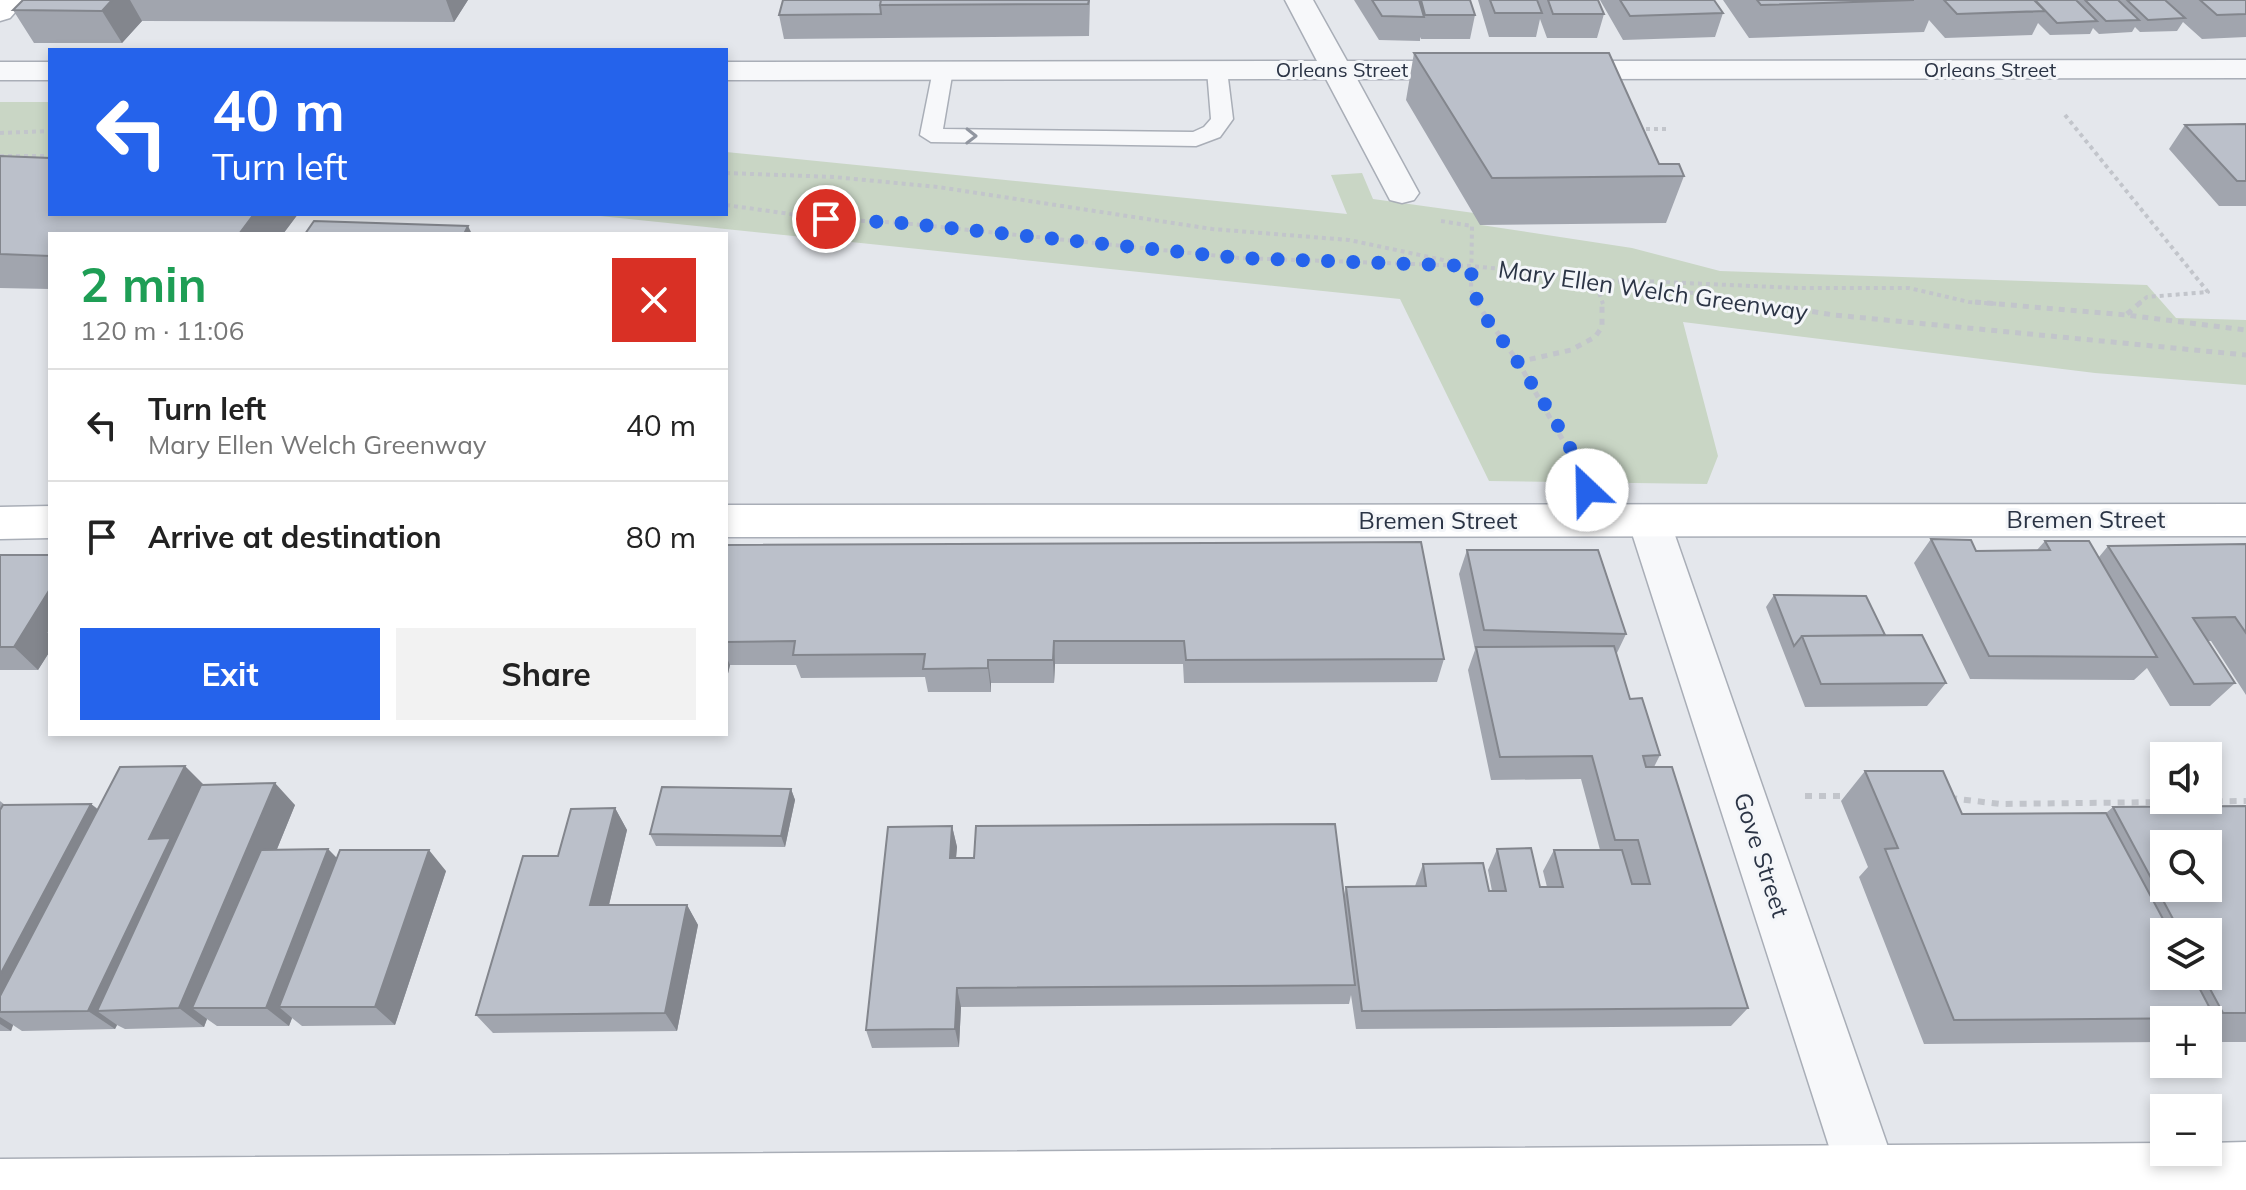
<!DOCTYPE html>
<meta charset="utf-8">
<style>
body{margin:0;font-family:Mulish,sans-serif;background:#f2f2f2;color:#222;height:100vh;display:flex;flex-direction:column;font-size:30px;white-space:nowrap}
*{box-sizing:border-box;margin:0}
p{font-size:26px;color:#767676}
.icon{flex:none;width:44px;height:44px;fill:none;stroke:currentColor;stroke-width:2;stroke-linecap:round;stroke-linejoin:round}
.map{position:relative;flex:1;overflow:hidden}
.details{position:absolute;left:48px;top:232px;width:680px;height:504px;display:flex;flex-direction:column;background:#fff;border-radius:0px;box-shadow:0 4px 12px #0003}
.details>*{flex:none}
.guide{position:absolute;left:48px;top:48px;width:680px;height:168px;border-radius:0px;box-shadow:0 4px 12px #0003;background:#2563eb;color:#fff;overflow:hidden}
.fabs{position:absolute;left:2150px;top:742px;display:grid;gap:16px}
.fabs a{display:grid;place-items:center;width:72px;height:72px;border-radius:0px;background:#fff;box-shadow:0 4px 12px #0003;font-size:40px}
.pin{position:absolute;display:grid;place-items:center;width:68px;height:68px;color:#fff;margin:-34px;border:4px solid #fff;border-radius:50%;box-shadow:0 2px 8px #0007}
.me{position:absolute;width:88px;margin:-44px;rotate:336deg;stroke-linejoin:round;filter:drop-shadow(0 0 6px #0008)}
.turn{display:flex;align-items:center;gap:28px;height:168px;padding:0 32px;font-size:36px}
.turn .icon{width:104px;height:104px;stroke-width:2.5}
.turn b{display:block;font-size:56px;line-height:68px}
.round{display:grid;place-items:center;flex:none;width:84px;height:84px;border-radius:0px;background:#f2f2f2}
.overview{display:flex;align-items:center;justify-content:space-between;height:136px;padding:0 32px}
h1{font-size:48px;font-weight:700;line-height:60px;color:#1e9e55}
.primary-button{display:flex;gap:16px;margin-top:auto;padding:16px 32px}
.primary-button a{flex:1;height:92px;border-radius:0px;background:#2563eb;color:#fff;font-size:32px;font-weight:700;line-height:92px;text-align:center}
.primary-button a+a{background:#f2f2f2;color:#222}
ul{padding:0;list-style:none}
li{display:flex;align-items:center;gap:24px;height:112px;padding:0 32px;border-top:2px solid #e0e0e0}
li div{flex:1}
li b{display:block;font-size:30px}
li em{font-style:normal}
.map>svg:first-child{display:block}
.green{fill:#c9d6c5}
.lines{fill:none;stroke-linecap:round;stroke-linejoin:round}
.lane-casing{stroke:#a9aeb7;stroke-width:3}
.street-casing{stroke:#a9aeb7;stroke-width:3}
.secondary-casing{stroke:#a9aeb7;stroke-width:3}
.path-far2{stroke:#c2c5cb;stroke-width:4;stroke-dasharray:4 4;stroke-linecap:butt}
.path-far1{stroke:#c2c5cb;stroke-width:5;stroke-dasharray:6 6;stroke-linecap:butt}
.path{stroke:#c2c5cb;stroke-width:6;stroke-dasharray:7 7;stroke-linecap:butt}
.lane{fill:#f7f8fa;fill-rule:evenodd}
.street{fill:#f7f8fa;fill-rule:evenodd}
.secondary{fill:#fff;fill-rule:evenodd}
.wall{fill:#a1a5ae;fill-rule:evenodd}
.shaded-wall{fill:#83868d}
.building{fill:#bbc0ca;stroke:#83868d;stroke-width:2;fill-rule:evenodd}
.oneway{stroke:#9196a0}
.route{stroke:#2563eb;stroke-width:14;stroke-dasharray:0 25.2}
.labels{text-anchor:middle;stroke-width:6;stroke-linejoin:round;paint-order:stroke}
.far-street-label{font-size:20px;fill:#2b3445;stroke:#f4f6f9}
.street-label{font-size:24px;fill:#2b3445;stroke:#f4f6f9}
</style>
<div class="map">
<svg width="2246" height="1190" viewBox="0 0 2246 1190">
<rect width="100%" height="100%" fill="#e4e7ec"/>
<path class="green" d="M0,102h50v84l-50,-1z
M726,152l621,62 -16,-39 31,-2 11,26 101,14 7,12 151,23 88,23 427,14 29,33 70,2v65l-151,-12 -412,-51 35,134 -11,28 -218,-3 -89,-182 -819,-85h145z"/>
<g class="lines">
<g class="lane-casing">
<path id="lane" d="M943,64l10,6 -10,59 250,3 11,-5 7,-8 -4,-49 10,-6 10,6 6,49 -13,18 -24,9 -265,-4 -11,-7 13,-65z"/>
</g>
<g class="street-casing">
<path id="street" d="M1285,0h28l34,61h125l11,3 4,6 -4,6 -11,3h-115l62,114 -5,7 -12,3 -12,-3 -64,-121 -600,1v-18l591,-1z
M2246,60v18l-690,1 -11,-3 -4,-6 4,-6 11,-3z
M0,62h50v18h-50z
M1649,505l15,5 6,11 233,669h-60l-215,-669 6,-11z"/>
</g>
<g class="secondary-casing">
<path id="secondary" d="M0,0h26l-16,18 -10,3z
M2246,504v32l-1520,1v-32z
M50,506v32l-50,1v-32z
M2246,1142v48h-2246v-31l2164,-16v9h44v-9z"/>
</g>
<path class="path-far2" d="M2065,115l143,177 -61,5 -9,7
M1638,129h32
M0,133l50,-2
M0,156h50
M726,173l108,4 104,10 274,42 137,11 113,24
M726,205l100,14 76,4 337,35 232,8 123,12 172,26
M1441,221l31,5 -1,64 6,14
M1594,278l9,26
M1618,280l179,8h112l60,14 30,2"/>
<path class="path-far1" d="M1476,302l42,60 62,108
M1753,302l81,13 412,40
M1975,302l151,13 120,15
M2127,314l14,-12
M1518,362l53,-12 24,-13 7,-10v-25"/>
<path class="path" d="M1805,796h47
M1950,798l50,6 246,-3"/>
<use href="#lane" class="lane"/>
<use href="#street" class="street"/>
<use href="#secondary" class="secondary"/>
</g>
<path class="wall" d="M23,0h445l-14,22 -312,-1 -20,22h-88l-21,-33z
M783,0h307l-1,36 -305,3 -5,-24z
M1354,0h116l5,15 -5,24h-49l-1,-2v4l-41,-1z
M1478,0h120l6,14 -7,24h-50l-7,-19 -4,18h-47z
M1600,0h114l9,13 -8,24 -92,3z
M1723,0h523v37l-44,2 -19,-17 -6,9 -37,1 -5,-5 -3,5 -33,2 -6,-6 -3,6 -40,1 -12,-12 -6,12 -87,3 -16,-18 -5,12 -175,6z
M1414,53l270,123 -18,47 -186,2 -74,-125z
M2246,124v82h-27l-50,-57 16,-24z
M0,156l50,58h248l-15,20h-233v55l-50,-1z
M1931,539l45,12 61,-1 8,-9 54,16 9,-11 138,-2v151l-35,-54h-3l27,42 -25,23h-40l-23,-38 -13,12 -164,-1 -56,-116z
M726,545l718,114 -7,23 -253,1 -1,-19h-128l-1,19h-63v9h-63l-3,-15 -124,1 -5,-13h-66l-4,17z
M1467,550l159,84 -10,21 14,44 30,56 -6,12 94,241 -17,18 -375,3 -5,-34 -2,9 -388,3 -2,40 -87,1 -6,-18 86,-204 5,21 -1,11 388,37 2,-8 69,-1 8,-22 66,27h3l-4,-21 9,-21 43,38h7l-4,-16 11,-21h46l-19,-71 -90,1 -23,-110 7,-20 -16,-76z
M0,555h50v96l-12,19h-38z
M1774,595l111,40 61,48 -19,23 -122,1 -39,-100z
M1865,771l97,43 144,-1 7,-6 133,-1v236h-38v-22h-44v22l-240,2 -65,-167 9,-10 -27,-66zM2164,932h44v44h-44z
M204,785l91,20 -18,44h51l9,9 109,13 -51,154 -93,1 -10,-8 -3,8h-72l-10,-7 -3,8 -79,2 -8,-4 -2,4 -93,2 -9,-6 -2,6h-11v-230l5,4 86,-1 7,5z
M791,789l4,11 -10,47 -129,-1 -6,-12z
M615,808l12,22 -18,75h78l11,20 -21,106 -184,2 -17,-18 82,-159z"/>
<path class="shaded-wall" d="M112,0h18l12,21 -20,22 -20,-32z
M446,0h22l-14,22z
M254,214h44l-15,20h-44z
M468,226l4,8h-8z
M50,589v43h-3l3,3v16l-12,19 -24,-23z
M1054,641l1,23 -1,19 -1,-23z
M726,656l4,9 -4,17z
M988,660l3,23v9l-3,-24z
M185,766l22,22 -110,223 20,14 -2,4 -27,-18 61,-172z
M275,783l20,22 -83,203h-20l15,11 -3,8 -25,-19z
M791,789l4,11 -10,47 -4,-11z
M91,804l25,21 -116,187v-37z
M615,808l12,22 -23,95 -14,-20z
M952,826l5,21 -3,32 -4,-21z
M328,849l20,21 -69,137 13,11 -3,8 -23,-18z
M429,850l17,21 -51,154 -20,-18z
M687,905l11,20 -21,106 -12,-18z
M957,988l4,19 -2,40 -4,-18z
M0,1017l13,8 -2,6 -11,-7z"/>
<path class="building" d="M23,0h89l-10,11 -89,-1z
M783,0h98l-1,5 1,9 -102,1z
M881,0h208l-1,4 -208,1z
M1372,0h47l5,17 -42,-1z
M1421,0h49l5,15h-50z
M1490,0h47l5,13h-47z
M1548,0h50l6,14h-51z
M1620,0h94l9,13 -93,3z
M1757,0h157l-153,5z
M1944,0h90l11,11 -88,3z
M2035,0h41l21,21 -40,2z
M2085,0h33l21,20 -33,1z
M2127,0h38l20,18 -37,2z
M2200,0h46v14l-29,1z
M1414,53h195l50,111h20l5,12 -192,2z
M2246,124v57h-9l-52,-56z
M0,156l50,2v56h204l-15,20h-189v22l-50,-2z
M314,221l154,5 -4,8h-159z
M1931,539l40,1 5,11 74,-1 -5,-9h44l68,116 -168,-1z
M1421,542l23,117 -258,1 -2,-19h-130l-1,19h-65v8l-65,1 2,-15 -132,1 2,-14 -69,1v-97z
M2246,544v89l-11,-16 -42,1 42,65 -41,1 -86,-138z
M1467,550h131l28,84 -142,-4z
M0,555h50v34l-36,58h-14z
M1774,595l92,1 19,39 -83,1 -8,10z
M1922,635l24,48 -125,1 -19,-48z
M1614,646l16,53 12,-1 18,57 -17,1 3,11h26l76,241 -386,3 -16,-124 80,-1 -3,-22 60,-1 6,28h17l-9,-42 34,-1 9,39h23l-9,-37h68l10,34h18l-12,-44h-23l-23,-84 -92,1 -24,-110z
M185,766l-36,73 22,-1 -83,173 -88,1v-16l120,-229z
M1865,771h78l19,43 144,-1 64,119h-6v44h29l22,42 -261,2 -69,-171 13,-1z
M275,783l-96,225 -82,3 104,-226z
M662,787l129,2 -10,47 -131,-2z
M91,804l-91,171v-165l3,-5z
M2246,806v207h-23l-20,-37h5v-44h-28l-67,-125zM2164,844h44v44h-44z
M615,808l-25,97h97l-22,108 -189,2 47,-159h35l13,-47z
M1335,824l20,161 -398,3 -2,41 -89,1 22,-203 64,-1 -2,32h24l2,-32z
M328,849l-62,159h-74l69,-158z
M340,850h89l-54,157h-96z"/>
<defs><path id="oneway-chevron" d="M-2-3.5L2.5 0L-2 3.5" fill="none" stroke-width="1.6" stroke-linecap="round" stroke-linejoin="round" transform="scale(2)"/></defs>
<use class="oneway" href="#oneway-chevron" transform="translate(971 136) rotate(1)"/>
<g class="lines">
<path class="route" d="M826,219l76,4 337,35 232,8c1,48 25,61 48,98 24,38 56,83 68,126"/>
</g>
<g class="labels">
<g class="far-street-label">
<text x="1342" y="77">Orleans Street</text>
<text x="1990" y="77">Orleans Street</text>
</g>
<g class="street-label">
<text transform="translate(1653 291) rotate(8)" y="8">Mary Ellen Welch Greenway</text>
<text x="2086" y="528">Bremen Street</text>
<text x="1438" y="529">Bremen Street</text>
<text transform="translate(1761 855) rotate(72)" y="8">Gove Street</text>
</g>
</g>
</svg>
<div class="fabs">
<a><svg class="icon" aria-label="sound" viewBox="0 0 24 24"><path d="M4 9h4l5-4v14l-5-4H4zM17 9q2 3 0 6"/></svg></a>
<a><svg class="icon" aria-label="search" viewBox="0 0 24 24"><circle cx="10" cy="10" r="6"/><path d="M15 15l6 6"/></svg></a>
<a><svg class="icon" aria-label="layers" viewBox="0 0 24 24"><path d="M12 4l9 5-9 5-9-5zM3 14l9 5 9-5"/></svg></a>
<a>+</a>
<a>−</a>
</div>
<div class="pin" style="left:826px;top:219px;background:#d93025"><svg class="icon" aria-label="arrive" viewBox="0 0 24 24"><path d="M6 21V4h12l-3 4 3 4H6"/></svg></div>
<svg class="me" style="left:1587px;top:490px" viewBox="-20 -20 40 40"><circle r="19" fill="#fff"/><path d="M0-13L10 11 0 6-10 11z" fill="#2563eb"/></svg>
<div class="guide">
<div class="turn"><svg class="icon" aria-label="left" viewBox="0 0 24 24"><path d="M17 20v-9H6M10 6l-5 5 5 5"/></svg><div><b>40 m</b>Turn left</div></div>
</div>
<section class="details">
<div class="overview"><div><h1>2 min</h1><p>120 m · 11:06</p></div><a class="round" style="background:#d93025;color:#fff"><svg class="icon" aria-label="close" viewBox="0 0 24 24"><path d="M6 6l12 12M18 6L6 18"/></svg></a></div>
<ul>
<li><svg class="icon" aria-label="left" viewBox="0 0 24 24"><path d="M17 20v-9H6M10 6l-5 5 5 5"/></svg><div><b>Turn left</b><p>Mary Ellen Welch Greenway</p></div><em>40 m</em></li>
<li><svg class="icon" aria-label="arrive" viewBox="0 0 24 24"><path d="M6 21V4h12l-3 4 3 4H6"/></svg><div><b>Arrive at destination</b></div><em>80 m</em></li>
</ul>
<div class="primary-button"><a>Exit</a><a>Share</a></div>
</section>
</div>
